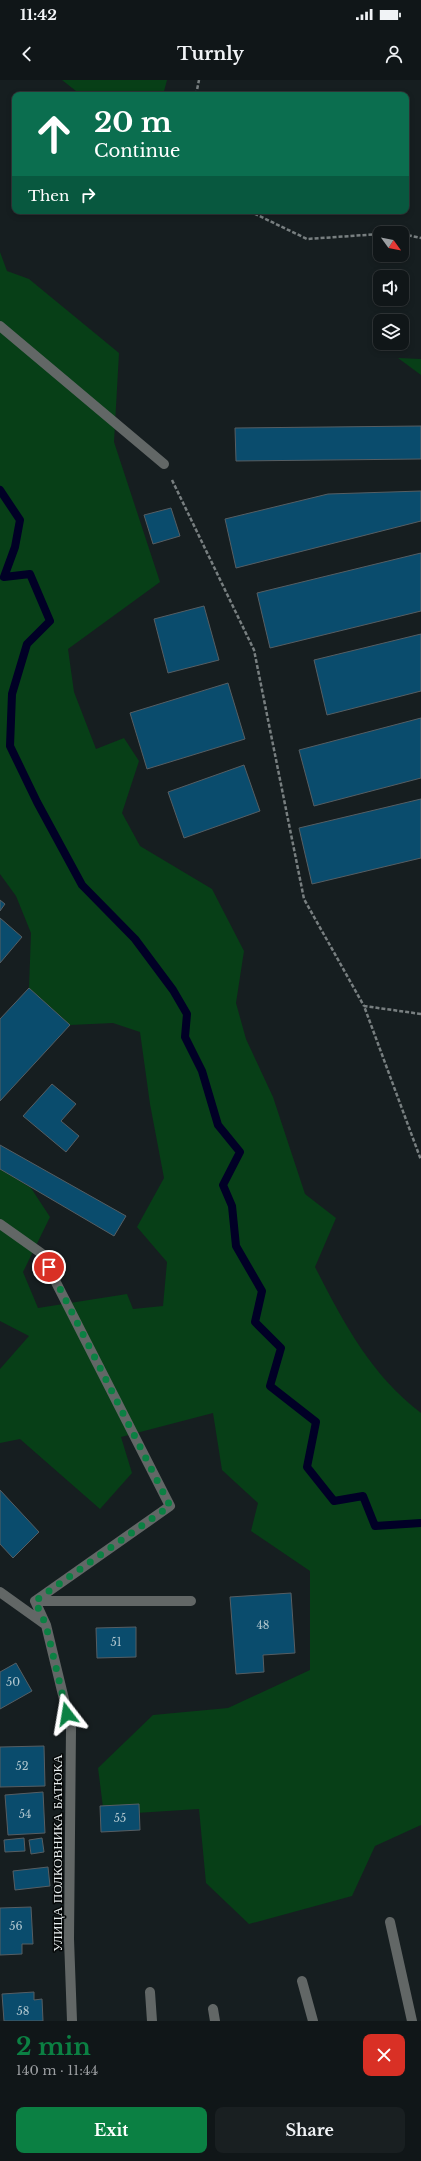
<!DOCTYPE html>
<meta charset="utf-8">
<style>
body{margin:0;font-family:"Libre Baskerville",serif;background:#191f21;color:#f1f3f6;height:100vh;display:flex;flex-direction:column;font-size:15px;white-space:nowrap}
*{box-sizing:border-box;margin:0}
p{font-size:13px;color:#9c9fa2}
.icon{flex:none;width:22px;height:22px;fill:none;stroke:currentColor;stroke-width:2;stroke-linecap:round;stroke-linejoin:round}
.map{position:relative;height:1941px;overflow:hidden}
.side{display:flex;flex-direction:column;background:#101618;flex:1}
.side>*{flex:none}
.top-card{position:absolute;left:12px;top:12px;width:397px;height:122px;border-radius:8px;box-shadow:0 2px 6px #0003,0 0 0 1px #303537;background:#0b6e4f;color:#fff;overflow:hidden}
.needle{width:26px;rotate:123deg}
.buttons{position:absolute;left:373px;top:146px;display:grid;gap:8px}
.buttons a{display:grid;place-items:center;width:36px;height:36px;border-radius:8px;background:#101618;box-shadow:0 2px 6px #0003,0 0 0 1px #303537;font-size:20px}
.pin{position:absolute;display:grid;place-items:center;width:34px;height:34px;color:#fff;margin:-17px;border:2px solid #fff;border-radius:50%;box-shadow:0 1px 4px #0007}
.me{position:absolute;width:44px;margin:-22px;rotate:346deg;stroke-linejoin:round;filter:drop-shadow(0 0 3px #0008)}
.turn{display:flex;align-items:center;gap:14px;height:84px;padding:0 16px;font-size:18px}
.turn .icon{width:52px;height:52px;stroke-width:2.5}
.turn b{display:block;font-size:28px;line-height:34px}
.then{display:flex;align-items:center;height:38px;padding:0 16px;background:#0003;gap:8px;font-size:15px}
.round{display:grid;place-items:center;flex:none;width:42px;height:42px;border-radius:8px;background:#191f21}
.summary{display:flex;align-items:center;justify-content:space-between;height:68px;padding:0 16px}
h1{font-size:24px;font-weight:700;line-height:30px;color:#0b8043}
.primary-button{display:flex;gap:8px;margin-top:auto;padding:8px 16px}
.primary-button a{flex:1;height:46px;border-radius:8px;background:#0b8043;color:#fff;font-size:16px;font-weight:700;line-height:46px;text-align:center}
.primary-button a+a{background:#191f21;color:#f1f3f6}
.status{display:flex;justify-content:space-between;align-items:center;height:28px;padding:0 20px;background:#101618;direction:ltr}
.status svg{height:11px;fill:currentColor}
header{display:flex;justify-content:space-between;align-items:center;height:52px;padding:0 16px;background:#101618;font-size:18px;font-weight:700}
.map>svg:first-child{display:block}
.green{fill:#073f17}
.lines{fill:none;stroke-linecap:round;stroke-linejoin:round}
.stream{stroke:#010026;stroke-width:8}
.building{fill:#0a4c6d;stroke:#565e63}
.path{stroke:#787f80;stroke-width:2.5;stroke-dasharray:4 2;stroke-linecap:butt}
.minor{stroke:#626766;stroke-width:10}
.route{stroke:#0b8043;stroke-width:7;stroke-dasharray:0 12.6}
.labels{text-anchor:middle;stroke-width:3;stroke-linejoin:round;paint-order:stroke}
.number-label{font-size:11px;fill:#b0c6ce}
.street-label{font-size:13px;fill:#e8eeef;stroke:#050808}
</style>
<div class="status"><b>11:42</b><svg viewBox="0 0 49 12"><path d="M0 12V9h3v3zM5 12V6h3v6zM10 12V3h3v9zM15 12V0h3v12zM26 1h20v11H26zM47 4h2v5h-2z"/></svg></div>
<header><svg class="icon" aria-label="back" viewBox="0 0 24 24"><path d="M15 5l-7 7 7 7"/></svg>Turnly<svg class="icon" aria-label="person" viewBox="0 0 24 24"><circle cx="12" cy="8" r="4"/><path d="M4 21q1-7 8-7t8 7"/></svg></header>
<div class="map">
<svg width="421" height="1941" viewBox="0 0 421 1941">
<rect width="100%" height="100%" fill="#161e20"/>
<path class="green" d="M62,0h105l-4,15h-82z
M0,172l7,19 22,8 90,74 -5,89 46,140 -92,67 6,43 22,57 28,-11 15,23 -17,52 18,33 72,43 32,62 -8,52 10,36 27,58 32,97 31,24 -21,49c28,55 56,108 106,146v412l-46,21 -23,50 -103,28 -43,-41 -7,-74 -95,6 -6,-47 55,-53 75,-7 82,-38v-99l-59,-40 7,-28 -36,-33 -9,-57 -92,24 11,36 -32,36 -80,-70 -20,4v-74l29,-33 -29,-15v-152l31,19 19,29 -27,55 15,36 89,-14 6,15 30,-3 4,-44 -30,-35 27,-49 -14,-74 -10,-72 -27,-9 -43,2 -41,-37 2,-55 -15,-37 -16,-22z
M398,278l23,1v16z"/>
<g class="lines">
<path class="stream" d="M0,410l20,30 -5,27 -11,30 26,-3 20,47 -23,23 -15,50 -2,52 27,56 45,83 53,54 38,51 14,24 -2,23 17,34 16,54 22,27 -17,33 9,21 4,40 26,45 -7,31 26,26 -11,38 46,36 -9,45 27,34 29,-5 12,30 46,-3"/>
</g>
<path class="building" d="M421,346v33l-185,2 -1,-33z
M421,411v30l-185,47 -11,-49 103,-25z
M171,428l9,28 -27,8 -9,-29z
M421,473v58l-151,37 -13,-55z
M204,526l15,54 -51,13 -14,-54z
M421,554v57l-94,24 -13,-55z
M228,603l17,56 -98,30 -17,-56z
M421,638v60l-107,28 -15,-56z
M244,685l16,46 -76,27 -16,-46z
M421,719v59l-109,26 -13,-56z
M0,820l5,4 -5,7z
M0,838l22,19 -22,26z
M29,908l41,37 -70,76v-82z
M52,1004l24,20 -15,17 18,15 -13,16 -43,-36z
M0,1065l126,71 -12,20 -114,-67z
M0,1410l39,42 -26,26 -13,-14z
M291,1513l4,60 -32,2 1,17 -28,2 -6,-77z
M136,1547v30l-39,1 -1,-30z
M16,1583l16,28 -32,18v-37z
M44,1666l1,40 -45,1v-40z
M43,1712l2,41 -37,2 -3,-40z
M139,1724l1,26 -39,2 -1,-26z
M24,1758l1,13 -20,1 -1,-12z
M42,1758l2,14 -13,2 -2,-14z
M48,1787l2,19 -35,4 -2,-19z
M31,1827l2,37h-11v10l-22,1v-47z
M34,1912v8l8,-1 1,22h-39l-2,-27z"/>
<g class="lines">
<path class="path" d="M196,15l3,-15
M249,131l58,28 73,-5
M390,153h8
M402,154l19,4
M172,400l82,170 50,249 60,107
M421,934l-57,-8 57,154"/>
<path class="minor" d="M0,246l164,138
M0,1144l41,29 129,253 -135,95 11,24
M0,1512l46,33 25,103 -2,211 3,82
M35,1521h156
M390,1842l22,99
M302,1901l11,40
M150,1912l2,29
M213,1929l2,12"/>
</g>
<g class="lines">
<path class="route" d="M49,1187l121,239 -135,95 11,24 21,89"/>
</g>
<g class="labels">
<g class="number-label">
<text x="263" y="1549">48</text>
<text x="116" y="1566">51</text>
<text x="13" y="1606">50</text>
<text x="22" y="1690">52</text>
<text x="25" y="1738">54</text>
<text x="120" y="1742">55</text>
<text x="16" y="1850">56</text>
<text x="23" y="1935">58</text>
</g>
<g class="street-label">
<text transform="translate(57 1773) rotate(-90)" y="5">УЛИЦА ПОЛКОВНИКА БАТЮКА</text>
</g>
</g>
</svg>
<div class="buttons">
<a><svg class="needle" viewBox="-14 -14 28 28"><path d="M0-13l5 13h-10z" fill="#e53935"/><path d="M0 13l5-13h-10z" fill="#9c9fa2"/></svg></a>
<a><svg class="icon" aria-label="sound" viewBox="0 0 24 24"><path d="M4 9h4l5-4v14l-5-4H4zM17 9q2 3 0 6"/></svg></a>
<a><svg class="icon" aria-label="layers" viewBox="0 0 24 24"><path d="M12 4l9 5-9 5-9-5zM3 14l9 5 9-5"/></svg></a>
</div>
<div class="pin" style="left:49px;top:1187px;background:#d93025"><svg class="icon" aria-label="arrive" viewBox="0 0 24 24"><path d="M6 21V4h12l-3 4 3 4H6"/></svg></div>
<svg class="me" style="left:67px;top:1634px" viewBox="-20 -20 40 40"><path d="M0-17L14 15 0 8-14 15z" fill="#0b8043" stroke="#fff" stroke-width="4"/></svg>
<div class="top-card">
<div class="turn"><svg class="icon" aria-label="ahead" viewBox="0 0 24 24"><path d="M12 20V5M6 11l6-6 6 6"/></svg><div><b>20 m</b>Continue</div></div>
<div class="then">Then<svg class="icon" aria-label="right" viewBox="0 0 24 24"><path d="M7 20v-9h11M14 6l5 5-5 5"/></svg></div>
</div>
</div>
<section class="side">
<div class="summary"><div><h1>2 min</h1><p>140 m · 11:44</p></div><a class="round" style="background:#d93025;color:#fff"><svg class="icon" aria-label="close" viewBox="0 0 24 24"><path d="M6 6l12 12M18 6L6 18"/></svg></a></div>
<div class="primary-button"><a>Exit</a><a>Share</a></div>
</section>
